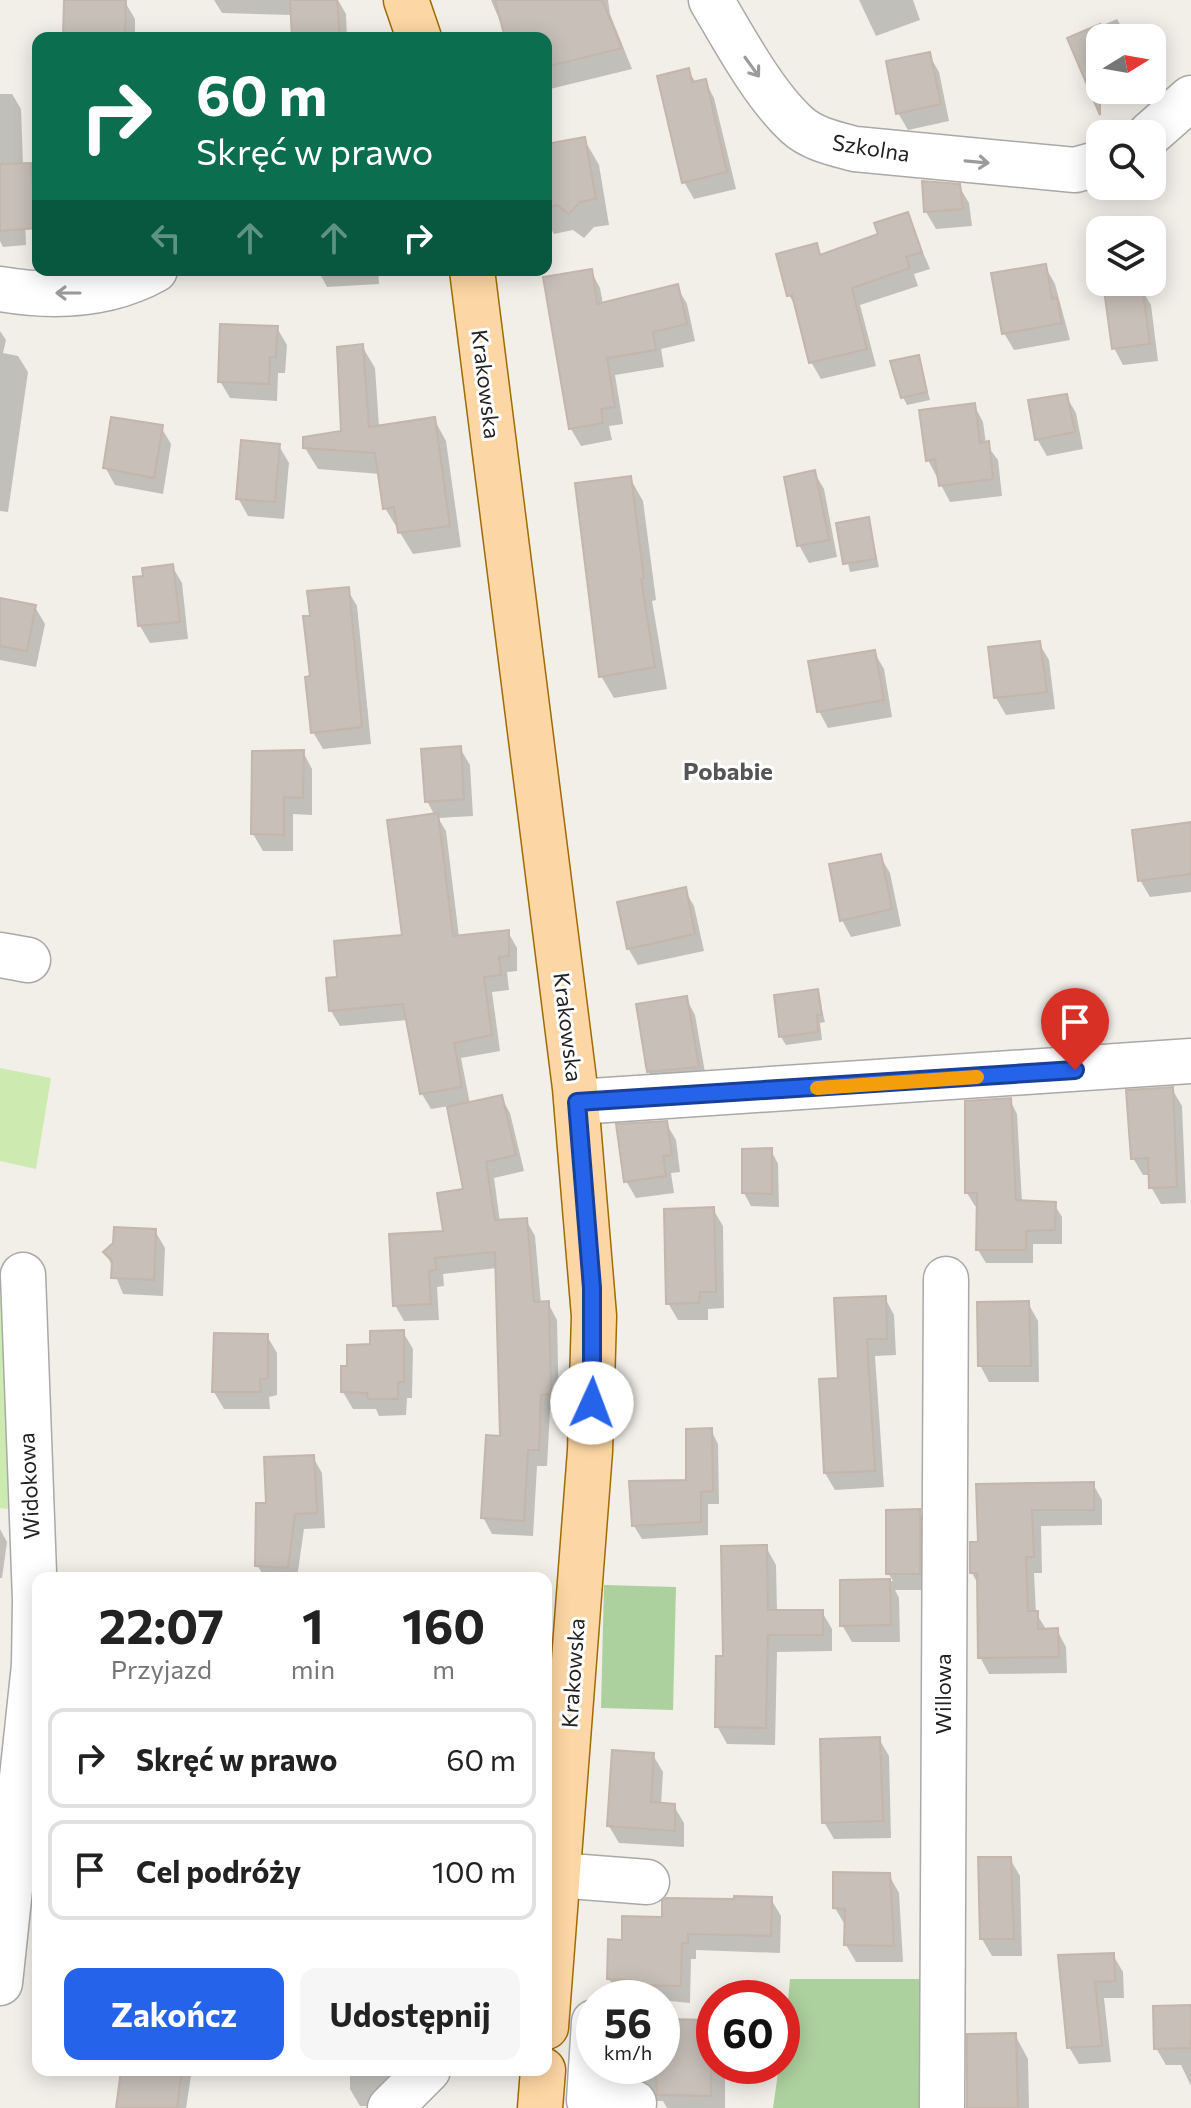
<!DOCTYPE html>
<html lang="pl">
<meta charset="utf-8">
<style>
body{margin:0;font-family:Commissioner,sans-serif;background:#f6f6f6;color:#222;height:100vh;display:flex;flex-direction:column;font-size:30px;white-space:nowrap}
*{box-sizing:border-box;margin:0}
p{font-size:26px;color:#767676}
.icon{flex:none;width:44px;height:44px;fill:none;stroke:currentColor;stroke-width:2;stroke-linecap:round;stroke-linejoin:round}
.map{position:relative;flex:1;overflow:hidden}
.drawer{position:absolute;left:32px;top:1572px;width:520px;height:504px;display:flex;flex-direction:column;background:#fff;border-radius:16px;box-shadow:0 4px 20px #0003}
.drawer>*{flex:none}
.hud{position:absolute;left:32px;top:32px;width:520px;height:244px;border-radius:16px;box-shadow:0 4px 20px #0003;background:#0b6e4f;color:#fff;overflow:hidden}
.needle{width:52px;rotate:79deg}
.controls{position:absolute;left:1086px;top:24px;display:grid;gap:16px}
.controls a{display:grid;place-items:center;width:80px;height:80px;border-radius:16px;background:#fff;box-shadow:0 4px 20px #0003;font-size:40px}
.speed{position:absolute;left:576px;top:1980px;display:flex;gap:16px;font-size:40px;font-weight:700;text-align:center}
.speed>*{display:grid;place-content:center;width:104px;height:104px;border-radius:50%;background:#fff;box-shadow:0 4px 20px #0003;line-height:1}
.speed small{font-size:20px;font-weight:400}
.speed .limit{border:12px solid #d22;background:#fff;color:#111}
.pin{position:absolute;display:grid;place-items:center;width:68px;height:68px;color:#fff;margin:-82px -34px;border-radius:50% 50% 50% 0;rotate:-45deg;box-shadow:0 0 8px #0007}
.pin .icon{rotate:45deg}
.me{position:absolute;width:88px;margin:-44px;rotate:2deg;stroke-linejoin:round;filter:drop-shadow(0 0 6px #0008)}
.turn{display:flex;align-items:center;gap:28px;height:168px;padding:0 32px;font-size:36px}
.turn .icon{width:104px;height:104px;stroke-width:2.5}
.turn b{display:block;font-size:56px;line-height:68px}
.lanes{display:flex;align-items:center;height:76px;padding:0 32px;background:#0003;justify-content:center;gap:40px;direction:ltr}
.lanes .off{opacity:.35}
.eta{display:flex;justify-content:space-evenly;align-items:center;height:136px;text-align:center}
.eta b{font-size:48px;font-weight:700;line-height:56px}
.primary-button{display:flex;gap:16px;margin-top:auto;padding:16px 32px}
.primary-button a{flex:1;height:92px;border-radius:16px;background:#2563eb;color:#fff;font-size:32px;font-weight:700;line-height:92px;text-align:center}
.primary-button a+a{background:#f6f6f6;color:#222}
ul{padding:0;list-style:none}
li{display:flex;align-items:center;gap:24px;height:100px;margin:0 16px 12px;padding:0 16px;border:4px solid #e0e0e0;border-radius:16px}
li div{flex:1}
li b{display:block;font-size:30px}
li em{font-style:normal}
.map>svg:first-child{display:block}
.grass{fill:#cdebb0}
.forest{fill:#add19e}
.shadow{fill:#0003}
.building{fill:#c7bfb8;stroke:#c4b6ab;stroke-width:2}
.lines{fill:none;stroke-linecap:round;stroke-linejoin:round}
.minor-casing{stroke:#a9a9a9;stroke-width:47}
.major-casing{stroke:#a06b00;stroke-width:47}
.path{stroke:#fa8072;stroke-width:5;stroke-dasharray:4 4;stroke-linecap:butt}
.minor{stroke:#fff;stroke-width:44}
.major{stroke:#fcd6a4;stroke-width:44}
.oneway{stroke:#9c9c9c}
.route-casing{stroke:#184099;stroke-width:20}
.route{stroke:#2563eb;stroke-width:14}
.slow{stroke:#f59e0b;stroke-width:14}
.labels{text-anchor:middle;stroke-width:6;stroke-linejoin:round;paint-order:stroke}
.street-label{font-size:22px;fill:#222;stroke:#fff}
.neighbourhood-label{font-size:24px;font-weight:bold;fill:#555;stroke:#fff}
</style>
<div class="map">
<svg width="1191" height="2108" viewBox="0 0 1191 2108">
<rect width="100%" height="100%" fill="#f2efe9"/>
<path class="grass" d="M0,1068l51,10 -15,91 -36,-8z
M0,1268l11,2 11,241 -22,-3z"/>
<path class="forest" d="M604,1585l72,2 -3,123 -72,-2z
M790,1979h138l-7,129h-148l6,-42h3z"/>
<path class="shadow" d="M214,0h124l8,14 1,24h-54v-23l-71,-2z
M491,0h117l2,14 22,55 -86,21v-52h-39z
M859,0h54l7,20 -44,16z
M125,2l10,17v19h-70z
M1117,19l11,19h-28v52h5l-9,4 -26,-55z
M929,55l10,17 10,49 -41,9 -10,-17z
M688,70l8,13 9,-2 9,17 22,91 -42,10 -10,-17z
M0,94h12l9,15 5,136 -23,2 -3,-6z
M584,139l15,26 10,60 -15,2 -10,11 -11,-8 -19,4 -8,-14v-74z
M959,186l10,17 3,23 -36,3 -10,-17z
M907,214l23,55 -16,5 4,12 -58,19 16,61 -55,13 -10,-17 -13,-51 -9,-16 27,-50 6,11 59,-21z
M1045,266l10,18 15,56 -56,10 -10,-17z
M318,270h60l1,14 -52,3z
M591,271l9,17 3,16 74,-17 10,17 8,37 -34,8 3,18 -49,8 8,49 -14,2 3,14 -31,6 -10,-17 -26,-151z
M1141,288l10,17 7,56 -35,4 -9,-17z
M277,328l10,17 -2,28h-7l-1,28 -47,-3 -10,-17z
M0,331l6,9 -3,13 15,3 10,16 -20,140 -8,-1z
M362,346l13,22 4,59 55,-8 12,22 15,106 -48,7 -28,-46 -5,-34 -62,-5 -13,-21 38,-15z
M918,357l12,43 -23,5 -4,-8z
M1066,396l10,17 7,36 -36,7 -10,-17z
M974,405l9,17 3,22 12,16 4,36 -52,6 -22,-42z
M161,427l10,17 -8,50 -48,-9 -10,-18z
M279,446l10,17 -5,56 -36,-3 -10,-18z
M814,472l10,17 13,68 -28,6 -10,-18z
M630,478l13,23 13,99 -4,1 15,88 -53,9 -13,-22z
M868,519l11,48 -29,5 -11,-48z
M172,566l10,17 6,56 -38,4 -10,-17 -5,-47z
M347,589l10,17 14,138 -48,5 -10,-17 -1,-115z
M0,601l35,6 10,17 -9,43 -36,-7z
M1039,643l10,17 6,49 -49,6 -10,-17z
M874,652l10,17 8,48 -64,11 -9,-17z
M460,748l10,17 3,51 -35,2 8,13 13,106 49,-5 9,16v23l-10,1 2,18 -17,2 8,59 -39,7 9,46 31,-7 9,16 14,58 -30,7 6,44 26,-2 9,16 6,68 7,-1 9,17 2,90h-9l-3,56h-10l-4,70 -41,-2 -9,-17 19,-79 -5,-170 -54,6 1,12 -7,1 2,33 -35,1 -9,-16 50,-72 20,-42 -16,-85 -18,3 -9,-15 -14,-74 -68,6 -9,-15 8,-32 65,-42 31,-121 -8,-15z
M303,752l9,17v46l-19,-1v37h-30l-10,-17z
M1191,824v68l-41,5 -10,-17z
M880,856l10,17 11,53 -50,11 -9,-17z
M684,889l10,17 10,45 -66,14 -10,-17z
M817,991l8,31 -5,1 2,17 -36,5 -5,-8z
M686,998l9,17 12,69 -49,5 -9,-17z
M1172,1089l10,17 4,97 -25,1 -10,-17v-12h-8l-10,-17z
M1010,1100l7,14 5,88 32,2 8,13v27h-29v19h-47l-8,-13v-44h-3l-8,-13z
M666,1123l10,17 4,32 -9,1 3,20 -38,5 -10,-17z
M771,1150l7,14 1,43 -28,-1 -7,-13z
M713,1209l10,17 1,82 -16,1v11h-30l-10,-17z
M155,1231l10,17 -2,48 -40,-2 -17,-42z
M885,1298l9,17 2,40 -21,1 9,131 -49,3 -10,-17 15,-93z
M1028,1303l10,18 1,61h-50l-9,-17z
M403,1332l10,17 -1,49h-5l-1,17 -27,1 -3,-7h-23l-10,-17 6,-24 23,-22z
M267,1336l10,17v42l-8,2 1,12h-46l-10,-17z
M711,1430l7,14 1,60h-11v31l-66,4 -8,-13 54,-44z
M313,1457l9,16 3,55 -21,1 -7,49h-32l-8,-13 12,-60z
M1093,1484l9,16v25l-61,1 1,47h-8l2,40 10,16 11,1 9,17 1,26 -78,1 -9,-17 -1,-71 -7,-13 8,-29 -1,-58z
M919,1511l10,18 -1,61h-33l4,8 1,44h-48l-10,-17v-43l51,-1 -5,-8z
M0,1529l7,13 -5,36h-2z
M766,1547l10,18 1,47h45l10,17v22l-55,1 -2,93 -48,-1 -10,-18 8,-68z
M879,1739l10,17 2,82 -57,1 -10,-17z
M653,1755l10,17 -2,33 13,1 10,17v24l-65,-4 -10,-17z
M1010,1859l10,17 2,80h-30l-10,-17z
M889,1875l10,18 4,69h-47l-10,-17 -1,-20 -10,-17z
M771,1899l10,17 -1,37 -84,-3v9h-5l-1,44 -71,-7 -10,-17 15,-37 39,-23z
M1113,1955l10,17 1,26h-20l7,64 -32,2 -10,-17 -9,-90z
M1191,2007v79l-10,-21h-15l-10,-17z
M662,2021l49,1 3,6v38h11v42h-58l-4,-7h-22l-15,-26v-9h36z
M1015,2035l13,24 1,49h-60z
M123,2070h64l4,6 -5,32h-68z
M350,2070h54l-20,36h-24l-10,-17z"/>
<path class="building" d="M64,0h62l-1,38h-62z
M290,0h47l3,38h-48z
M495,0h107l20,48 -76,19v-29h-41z
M1100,24v91l-33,-77z
M930,52l11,52 -45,10 -10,-53z
M689,68l3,14 14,-3 21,93 -45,11 -25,-107z
M585,137l11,62 -16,3 -11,12 -12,-9 -11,2v-63z
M31,163l6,65 -37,3v-67z
M922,181l38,3 3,25 -39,3z
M908,212l14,40 -16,5 4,11 -58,20 15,61 -58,14 -17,-68 -5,1 -11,-42 41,-11 3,12 58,-21 -4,-11z
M1046,264l6,35 5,-1 5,25 -60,11 -11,-61z
M592,269l5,35 81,-20 9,40 -34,8 3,18 -49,8 8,49 -14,2 2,14 -34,6 -26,-152z
M1142,286l8,58 -38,5 -8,-59z
M220,324l58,2 -2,31h-6l-1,27 -51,-2z
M363,344l6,83 66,-10 15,109 -52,7 -4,-26 -11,2 -8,-56 -72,-5v-11l38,-6 -4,-84z
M919,355l8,37 -26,6 -11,-37z
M1067,394l8,38 -40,8 -7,-40z
M975,403l5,40 9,-2 4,38 -54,7 -4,-27 -9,2 -7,-51z
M111,417l52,8 -9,53 -51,-10z
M241,440l39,4 -5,58 -39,-3z
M815,470l14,70 -32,6 -13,-69z
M631,476l13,102 -3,1 14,88 -56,10 -24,-194z
M869,517l7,42 -33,5 -7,-41z
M173,564l7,58 -42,4 -5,-49 10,-1 -1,-8z
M349,587l13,140 -51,6 -6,-56 5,-1 -7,-60h7l-3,-25z
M0,598l36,7 -9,46 -27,-5z
M1040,641l7,51 -53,6 -6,-51z
M875,650l9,50 -67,12 -9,-51z
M461,746l3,53 -39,3 -4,-53z
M304,750l-1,48 -19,-1v38l-33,-1 1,-83z
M438,813l15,123 56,-6v26l-10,1 2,18 -17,2 8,58 -38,8 8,44 -42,7 -17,-90 -74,7 -3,-33 11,-1 -3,-36 68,-6 -15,-115z
M1191,822v52l-53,7 -6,-51z
M881,854l11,55 -52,12 -11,-57z
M686,887l9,47 -68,15 -10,-47z
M818,989l4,26h-5l1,17 -39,5 -5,-42z
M687,996l12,71 -52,5 -11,-68z
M1173,1087l4,100 -28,1 -1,-30 -17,1 -5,-69z
M502,1095l14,60 -30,7 9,58 32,-2 7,84 15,-1 2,93 -10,1 -2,55h-11l-4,71 -43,-3 5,-83 14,1 -5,-184 -60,6 1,12 -7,1 2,33 -38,2 -4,-72 54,-3 -6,-38 26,-4 -16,-82z
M1011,1098l5,102 40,2 -1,28 -29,1v19h-50l1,-57h-12v-92z
M667,1121l5,34 -9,1 3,20 -42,6 -8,-58z
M772,1148v46l-30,-1v-44z
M714,1207l2,85h-16l-1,11 -33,1 -2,-95z
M114,1227l42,2 -2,51 -43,-2 1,-17 -9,-9 10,-9z
M886,1296l1,43h-20l8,132 -51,2 -5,-94 19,-1 -4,-80z
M1029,1301l2,65h-53l-1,-64z
M404,1330v52h-6v17h-30l-1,-6 -26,-1v-26h6v-21l23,-1v-13z
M214,1333l54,1v44l-8,2 1,12h-49z
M712,1428l1,63 -12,1v30l-69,4 -3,-45 57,-1v-51z
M314,1455l3,58 -22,1 -7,54 -33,-2 1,-63h10l-2,-46z
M1094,1482v28h-62l2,47h-8l2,54h10v18l20,-1 1,29 -81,1 -1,-85h-7v-31h8l-2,-58z
M920,1509v65h-34v-64z
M767,1545l1,65h55v25h-55l-2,93 -51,-1 1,-71h7l-2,-110z
M890,1579l1,46 -51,1v-46z
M880,1737l3,84 -61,2 -2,-84z
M612,1750l42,3 -3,49 24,2v27l-68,-5z
M978,1857h33l3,82h-34z
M833,1872l57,1 4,73 -50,-1 1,-36 -12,-1z
M734,1896l38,1 -1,39 -83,-2v9h-6l-1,43 -50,-1v-5l-24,-1 1,-40 14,1v-24l40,1v-16l4,-3 68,1z
M1114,1953l1,28 -20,1 7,64 -35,2 -9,-93z
M1191,2005v43l-37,1 -1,-43z
M662,2019l50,1 -1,76 -54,-1 -2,-29h7z
M1016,2033l2,75h-51v-74z
M121,2070h61l-5,38h-61z"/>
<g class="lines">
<g class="minor-casing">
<path id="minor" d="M711,0c23,39 53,95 86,125 15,14 39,19 58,24l220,21 25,-7
M1150,134l41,-36
M0,289c52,9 108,7 155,-19
M0,955l28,5
M577,1102l614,-41
M557,1875l90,7
M0,1983l34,-318 1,-65 -12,-325
M594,2022l-5,78 45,3
M390,2108l38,-38
M942,2108l4,-829"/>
</g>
<g class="major-casing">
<path id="major" d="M406,0l13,38
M472,270l103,818 19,228 -4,135 -44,576
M540,2108l3,-38"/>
</g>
<path class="path" d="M614,1988l34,2v-5"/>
<use href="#minor" class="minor"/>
<use href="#major" class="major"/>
</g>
<defs><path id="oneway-shaft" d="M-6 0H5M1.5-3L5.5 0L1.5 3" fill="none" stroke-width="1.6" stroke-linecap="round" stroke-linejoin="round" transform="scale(2)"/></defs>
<g class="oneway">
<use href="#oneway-shaft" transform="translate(752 67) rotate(54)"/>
<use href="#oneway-shaft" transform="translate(977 162) rotate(5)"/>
<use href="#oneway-shaft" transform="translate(68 293) rotate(-180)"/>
</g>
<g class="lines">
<g class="route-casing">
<path id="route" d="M592,1403v-115l-15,-186 498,-32"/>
</g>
<use href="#route" class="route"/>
<path class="slow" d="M817,1088l160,-11"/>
</g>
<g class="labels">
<g class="street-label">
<text transform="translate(871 148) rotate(9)" y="8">Szkolna</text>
<text transform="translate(486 384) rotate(83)" y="8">Krakowska</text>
<text transform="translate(568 1027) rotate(83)" y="8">Krakowska</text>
<text transform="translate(29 1486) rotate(-93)" y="8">Widokowa</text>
<text transform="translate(573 1673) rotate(-86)" y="8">Krakowska</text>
<text transform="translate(943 1694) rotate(-90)" y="8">Willowa</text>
</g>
<g class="neighbourhood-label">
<text x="728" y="780">Pobabie</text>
</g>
</g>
</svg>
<div class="controls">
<a><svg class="needle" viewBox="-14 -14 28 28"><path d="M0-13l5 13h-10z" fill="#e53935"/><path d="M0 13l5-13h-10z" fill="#767676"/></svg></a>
<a><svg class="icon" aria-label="search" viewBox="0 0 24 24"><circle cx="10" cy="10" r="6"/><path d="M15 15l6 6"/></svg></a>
<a><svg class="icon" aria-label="layers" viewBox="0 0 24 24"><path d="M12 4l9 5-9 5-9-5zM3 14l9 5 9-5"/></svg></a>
</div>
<div class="speed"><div>56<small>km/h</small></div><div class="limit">60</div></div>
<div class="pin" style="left:1075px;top:1070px;background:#d93025"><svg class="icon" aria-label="arrive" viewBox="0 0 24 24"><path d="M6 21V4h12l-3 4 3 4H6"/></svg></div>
<svg class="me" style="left:592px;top:1403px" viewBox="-20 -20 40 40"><circle r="19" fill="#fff"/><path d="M0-13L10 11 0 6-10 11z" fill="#2563eb"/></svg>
<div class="hud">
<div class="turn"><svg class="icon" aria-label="right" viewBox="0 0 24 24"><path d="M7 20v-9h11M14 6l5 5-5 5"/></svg><div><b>60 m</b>Skręć w prawo</div></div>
<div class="lanes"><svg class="icon off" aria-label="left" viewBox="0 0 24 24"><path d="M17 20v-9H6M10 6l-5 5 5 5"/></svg><svg class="icon off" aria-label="ahead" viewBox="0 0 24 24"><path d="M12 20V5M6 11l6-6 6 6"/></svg><svg class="icon off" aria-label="ahead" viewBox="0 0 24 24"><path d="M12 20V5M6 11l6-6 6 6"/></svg><svg class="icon" aria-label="right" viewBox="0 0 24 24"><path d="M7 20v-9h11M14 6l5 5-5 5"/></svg></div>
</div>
<section class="drawer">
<div class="eta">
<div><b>22:07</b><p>Przyjazd</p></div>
<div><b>1</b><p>min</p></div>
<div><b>160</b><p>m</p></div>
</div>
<ul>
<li><svg class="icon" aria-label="right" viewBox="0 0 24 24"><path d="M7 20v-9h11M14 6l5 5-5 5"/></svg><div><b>Skręć w prawo</b></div><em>60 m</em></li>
<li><svg class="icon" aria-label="arrive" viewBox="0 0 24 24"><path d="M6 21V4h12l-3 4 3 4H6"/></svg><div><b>Cel podróży</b></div><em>100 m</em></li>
</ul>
<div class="primary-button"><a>Zakończ</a><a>Udostępnij</a></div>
</section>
</div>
